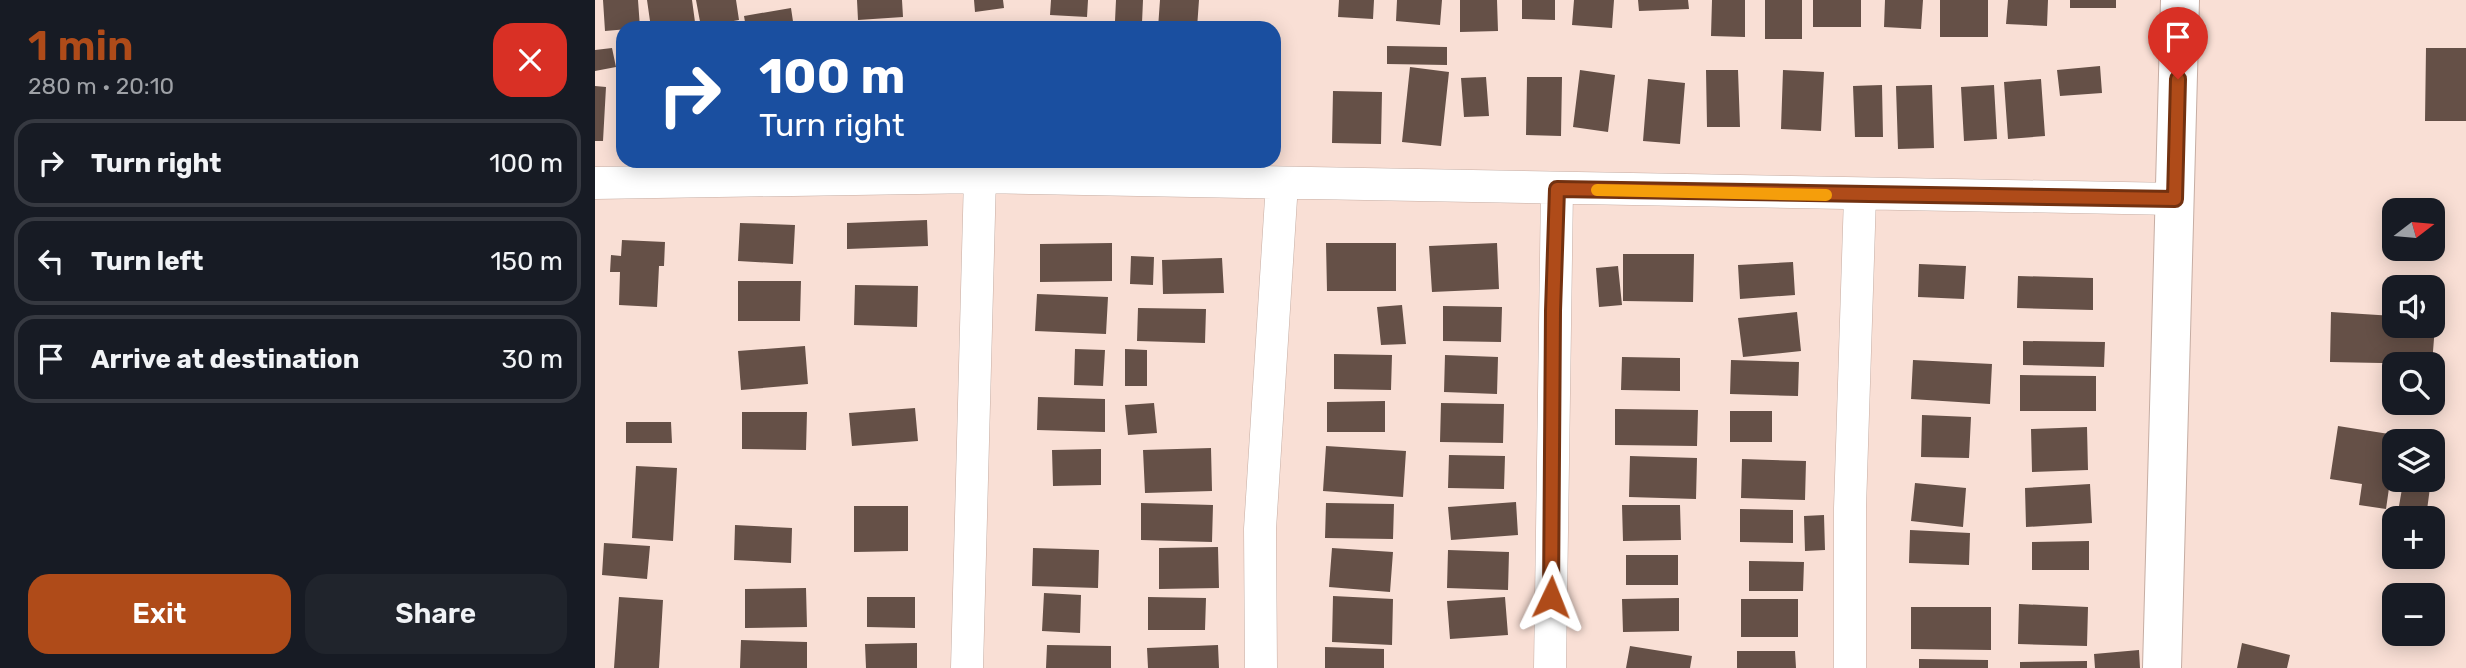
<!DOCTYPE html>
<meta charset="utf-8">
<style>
body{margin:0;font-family:Rubik,sans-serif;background:#20242c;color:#f1f3f6;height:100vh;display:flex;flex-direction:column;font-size:26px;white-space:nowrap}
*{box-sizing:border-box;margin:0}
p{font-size:23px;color:#9ea1a6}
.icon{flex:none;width:38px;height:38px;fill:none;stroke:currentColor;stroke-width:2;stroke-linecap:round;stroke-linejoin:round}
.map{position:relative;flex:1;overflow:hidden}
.sheet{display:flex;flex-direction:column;background:#171b24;width:595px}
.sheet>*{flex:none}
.hud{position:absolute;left:21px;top:21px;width:665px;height:147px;border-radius:21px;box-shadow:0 4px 18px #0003;background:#1a4fa0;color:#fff;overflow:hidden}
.needle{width:46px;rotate:74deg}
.buttons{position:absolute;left:1787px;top:198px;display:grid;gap:14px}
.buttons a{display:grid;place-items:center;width:63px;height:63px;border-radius:14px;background:#171b24;box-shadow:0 4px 18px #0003;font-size:35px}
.pin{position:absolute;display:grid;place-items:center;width:60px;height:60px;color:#fff;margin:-72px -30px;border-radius:50% 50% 50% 0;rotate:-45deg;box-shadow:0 0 7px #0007}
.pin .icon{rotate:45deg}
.me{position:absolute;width:77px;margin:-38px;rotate:2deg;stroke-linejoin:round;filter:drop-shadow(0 0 5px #0008)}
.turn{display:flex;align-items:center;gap:24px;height:147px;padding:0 28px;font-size:32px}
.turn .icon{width:91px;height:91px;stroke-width:2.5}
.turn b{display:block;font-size:49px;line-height:60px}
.round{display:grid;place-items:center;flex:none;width:74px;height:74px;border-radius:21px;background:#20242c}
.headline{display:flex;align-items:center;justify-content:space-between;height:119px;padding:0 28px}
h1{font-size:42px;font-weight:600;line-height:52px;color:#af4b19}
.cta{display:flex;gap:14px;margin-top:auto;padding:14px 28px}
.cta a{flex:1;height:80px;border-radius:21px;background:#af4b19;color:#fff;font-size:28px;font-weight:600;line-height:80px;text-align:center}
.cta a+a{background:#20242c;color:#f1f3f6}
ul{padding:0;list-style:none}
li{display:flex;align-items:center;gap:21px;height:88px;margin:0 14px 10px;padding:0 14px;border:4px solid #363941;border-radius:21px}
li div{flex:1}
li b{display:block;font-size:26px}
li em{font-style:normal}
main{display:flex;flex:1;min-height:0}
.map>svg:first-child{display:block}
.building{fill:#655047}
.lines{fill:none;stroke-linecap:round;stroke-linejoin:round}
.street-casing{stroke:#c6ada3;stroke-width:33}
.secondary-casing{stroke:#c6ada3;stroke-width:40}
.street{stroke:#fff;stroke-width:32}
.secondary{stroke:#fff;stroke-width:38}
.route-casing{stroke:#723110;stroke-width:18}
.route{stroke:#af4b19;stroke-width:12}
.slow{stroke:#f59e0b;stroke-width:12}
</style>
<main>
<section class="sheet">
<div class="headline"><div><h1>1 min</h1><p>280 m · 20:10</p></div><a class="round" style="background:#d93025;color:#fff"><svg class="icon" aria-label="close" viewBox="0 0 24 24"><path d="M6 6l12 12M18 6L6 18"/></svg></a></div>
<ul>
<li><svg class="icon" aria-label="right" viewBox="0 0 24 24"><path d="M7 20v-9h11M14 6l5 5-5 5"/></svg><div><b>Turn right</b></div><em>100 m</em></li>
<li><svg class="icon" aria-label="left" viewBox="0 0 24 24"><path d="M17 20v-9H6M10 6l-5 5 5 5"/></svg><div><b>Turn left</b></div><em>150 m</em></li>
<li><svg class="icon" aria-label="arrive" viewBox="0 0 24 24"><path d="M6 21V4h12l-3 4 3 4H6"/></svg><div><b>Arrive at destination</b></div><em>30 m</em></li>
</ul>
<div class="cta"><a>Exit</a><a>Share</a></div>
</section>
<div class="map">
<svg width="1871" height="668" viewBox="0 0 1871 668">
<rect width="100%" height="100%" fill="#f9dfd5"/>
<path class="building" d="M8,0h35l2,28 -35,3z
M52,0h45l3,22 -44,6z
M101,0h40l3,20 -38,7z
M262,0h45l1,17 -45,3z
M379,0h29l1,8 -29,4z
M456,0h37l-1,17 -37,-2z
M521,0h27l-1,23 -27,-2z
M565,0h39l-2,28h-39z
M744,0h35l-1,19 -35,-2z
M802,0h45l-2,25 -44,-4z
M865,0h37l1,31 -38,1z
M927,0h33v20l-33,-1z
M979,0h40l-2,28 -40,-3z
M1043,0h50l1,9 -50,2z
M1117,0h33v37l-34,-1z
M1170,0h37v39h-37z
M1218,0h48v27h-48z
M1290,0h38l-2,29 -37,-2z
M1345,0h48v37h-48z
M1413,0h40l-1,26 -41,-2z
M1475,0h46v8h-46z
M196,8l3,20h-48l-2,-12z
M792,46l60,1v18l-60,-1z
M17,48l4,19 -21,4v-21z
M1831,48h40v73h-41z
M1505,66l2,27 -42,3 -3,-26z
M815,67l39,5 -8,74 -39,-4z
M985,70l35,5 -7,57 -35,-5z
M1111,70h32l2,57h-33z
M1188,70l41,2 -3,59 -40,-2z
M28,73v44h-2l-5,-43z
M891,77l3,39 -25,1 -3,-39z
M932,77h35l-1,59 -35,-1z
M1053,79l37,4 -5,61 -37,-3z
M1446,79l4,57 -37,3 -4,-57z
M1287,85l1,52h-28l-2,-51z
M1337,85l2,63 -36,1 -2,-63z
M1399,85l3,54 -33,2 -3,-54z
M0,86l11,1 -3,54h-8z
M738,91l49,1 -1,52 -49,-1z
M114,161h29l2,12 -28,6z
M332,220l1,26 -81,3v-26z
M145,223l55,2 -2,39 -55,-3z
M27,240l43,2 -1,24h-5l-2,41 -38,-2 1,-33h-10l1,-17 10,1z
M517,243v38l-72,1v-38z
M731,243h70v48h-69z
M902,243l2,46 -67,3 -3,-46z
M1028,254h71l-1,48 -70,-1z
M536,256l23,1 -1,28 -23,-1z
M627,258l2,35 -61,1 -1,-34z
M1198,262l2,33 -55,4 -2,-34z
M1324,264l47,2 -2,33 -46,-2z
M1023,266l4,39 -23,2 -3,-39z
M1423,276l75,2v32l-76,-2z
M143,281h63l-1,40h-62z
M260,285l63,1 -1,41 -63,-2z
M442,294l71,3 -2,37 -71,-3z
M1838,301h3l-1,23h-2z
M807,305l4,39 -25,1 -4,-38z
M848,306l59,1 -1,35 -58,-1z
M543,308l68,1 -1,34 -68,-2z
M1202,312l4,39 -58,6 -5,-39z
M1736,312l63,4v10h41l-3,38 -102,-2z
M1428,341l82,1 -1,25 -81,-2z
M210,346l3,38 -67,6 -3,-39z
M480,349l30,1 -2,36 -29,-1z
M530,349l22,1v36h-22z
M739,354l58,1 -1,35 -57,-1z
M850,355l53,2 -1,37 -53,-2z
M1027,357l58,1v33l-59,-1z
M1136,360l68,2 -1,34 -68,-2z
M1318,360l79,4 -2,40 -79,-5z
M1425,375l76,1v35h-76z
M443,397l67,2v33l-68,-2z
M790,401v31h-58v-30z
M559,403l3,30 -29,2 -3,-30z
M846,403l63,1 -1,39 -63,-1z
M320,408l3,33 -66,5 -3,-33z
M1020,409l83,1 -1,36 -82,-1z
M1135,411h42v31h-42z
M147,412h65l-1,38 -64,-1z
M1327,415l49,2 -2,41 -48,-1z
M31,422h45l1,21h-46z
M1743,426l83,13 -27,2v39h37l-4,30 -28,-4 4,-23 -13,-2 -4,28 -27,-4 3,-21 -32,-5z
M1492,427l1,43 -56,2 -1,-43z
M1838,441l4,1 -3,19h-1z
M731,446l80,5 -3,46 -80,-6z
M616,448l1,43 -67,2 -2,-43z
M506,449v36l-48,1 -1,-36z
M854,455l56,1 -1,33 -56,-1z
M1035,456l67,2 -1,41 -67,-2z
M1147,459l64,2 -1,39 -64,-2z
M41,466l41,2 -4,73 -41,-3z
M1320,483l51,5 -3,39 -52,-6z
M1495,484l2,39 -66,4 -1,-39z
M921,502l2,33 -67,5 -3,-33z
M546,503l72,2 -1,37 -71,-2z
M731,503l68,1 -1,35 -68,-1z
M1027,505h58l1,35 -58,1z
M259,506h54v45l-54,1z
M1145,509l53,1v33l-53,-1z
M1229,515l1,35 -20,1 -1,-35z
M140,525l57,3 -1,35 -57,-3z
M1315,530l60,3 -1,32 -60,-2z
M1494,541v29h-57v-28z
M9,543l46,3 -3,33 -45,-4z
M623,547l1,41 -60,1v-41z
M438,548l66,2 -1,38 -66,-2z
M737,548l61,4 -3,40 -61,-5z
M853,550l61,2 -1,38 -61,-2z
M1031,555h52v30h-52z
M1154,561l55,1 -1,29h-54z
M211,588l1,39 -62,1v-39z
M449,593l37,2 -1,38 -38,-2z
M738,596l60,3 -1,46 -60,-3z
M24,597l44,3 -4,68h-45z
M272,597h48v31l-48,-1z
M553,597l58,1 -1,32h-57z
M910,597l3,38 -58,4 -3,-38z
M1084,598v33l-56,1 -1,-33z
M1146,599h57v38h-57z
M1424,604l69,3 -1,39 -69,-2z
M1316,607h80v43l-80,-1z
M146,640l66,2v26h-67z
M322,643v25h-51l-1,-24z
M1647,643l48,12 -3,13h-50z
M452,645l64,1v22h-65z
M623,645l1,23h-71l-1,-20z
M1035,646l62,10 -2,12h-64z
M730,647l59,2v19h-59z
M1544,650l1,18h-45l-1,-14z
M1142,651h58l1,17h-59z
M1324,659l69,1v8h-69z
M1492,661v7h-67v-6z"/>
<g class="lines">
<g class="street-casing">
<path id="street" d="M0,183l385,-6 1195,22
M372,668l13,-491
M666,668l-1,-139 22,-346
M955,668l7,-479
M1255,668v-160l10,-312"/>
</g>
<g class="secondary-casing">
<path id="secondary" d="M1567,668l18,-668"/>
</g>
<use href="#street" class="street"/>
<use href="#secondary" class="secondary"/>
</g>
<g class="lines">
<g class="route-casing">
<path id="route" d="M956,597l2,-286 4,-122 618,10 3,-120"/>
</g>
<use href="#route" class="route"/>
<path class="slow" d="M1002,190l229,5"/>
</g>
</svg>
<div class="buttons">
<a><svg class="needle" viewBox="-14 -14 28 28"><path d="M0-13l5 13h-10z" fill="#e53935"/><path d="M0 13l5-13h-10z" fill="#9ea1a6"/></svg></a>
<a><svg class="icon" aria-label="sound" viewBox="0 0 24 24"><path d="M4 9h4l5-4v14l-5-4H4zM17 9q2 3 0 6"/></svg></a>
<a><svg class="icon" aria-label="search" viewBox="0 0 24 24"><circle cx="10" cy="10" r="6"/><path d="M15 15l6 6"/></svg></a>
<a><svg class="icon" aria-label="layers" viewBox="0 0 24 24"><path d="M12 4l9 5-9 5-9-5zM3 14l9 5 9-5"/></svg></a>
<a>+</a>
<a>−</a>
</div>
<div class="pin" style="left:1583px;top:79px;background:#d93025"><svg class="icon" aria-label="arrive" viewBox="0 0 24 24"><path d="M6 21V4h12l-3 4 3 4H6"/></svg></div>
<svg class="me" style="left:956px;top:597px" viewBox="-20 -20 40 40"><path d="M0-17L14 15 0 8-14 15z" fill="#af4b19" stroke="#fff" stroke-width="4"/></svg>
<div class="hud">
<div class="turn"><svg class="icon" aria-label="right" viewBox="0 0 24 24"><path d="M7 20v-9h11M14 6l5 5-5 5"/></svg><div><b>100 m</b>Turn right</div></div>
</div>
</div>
</main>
